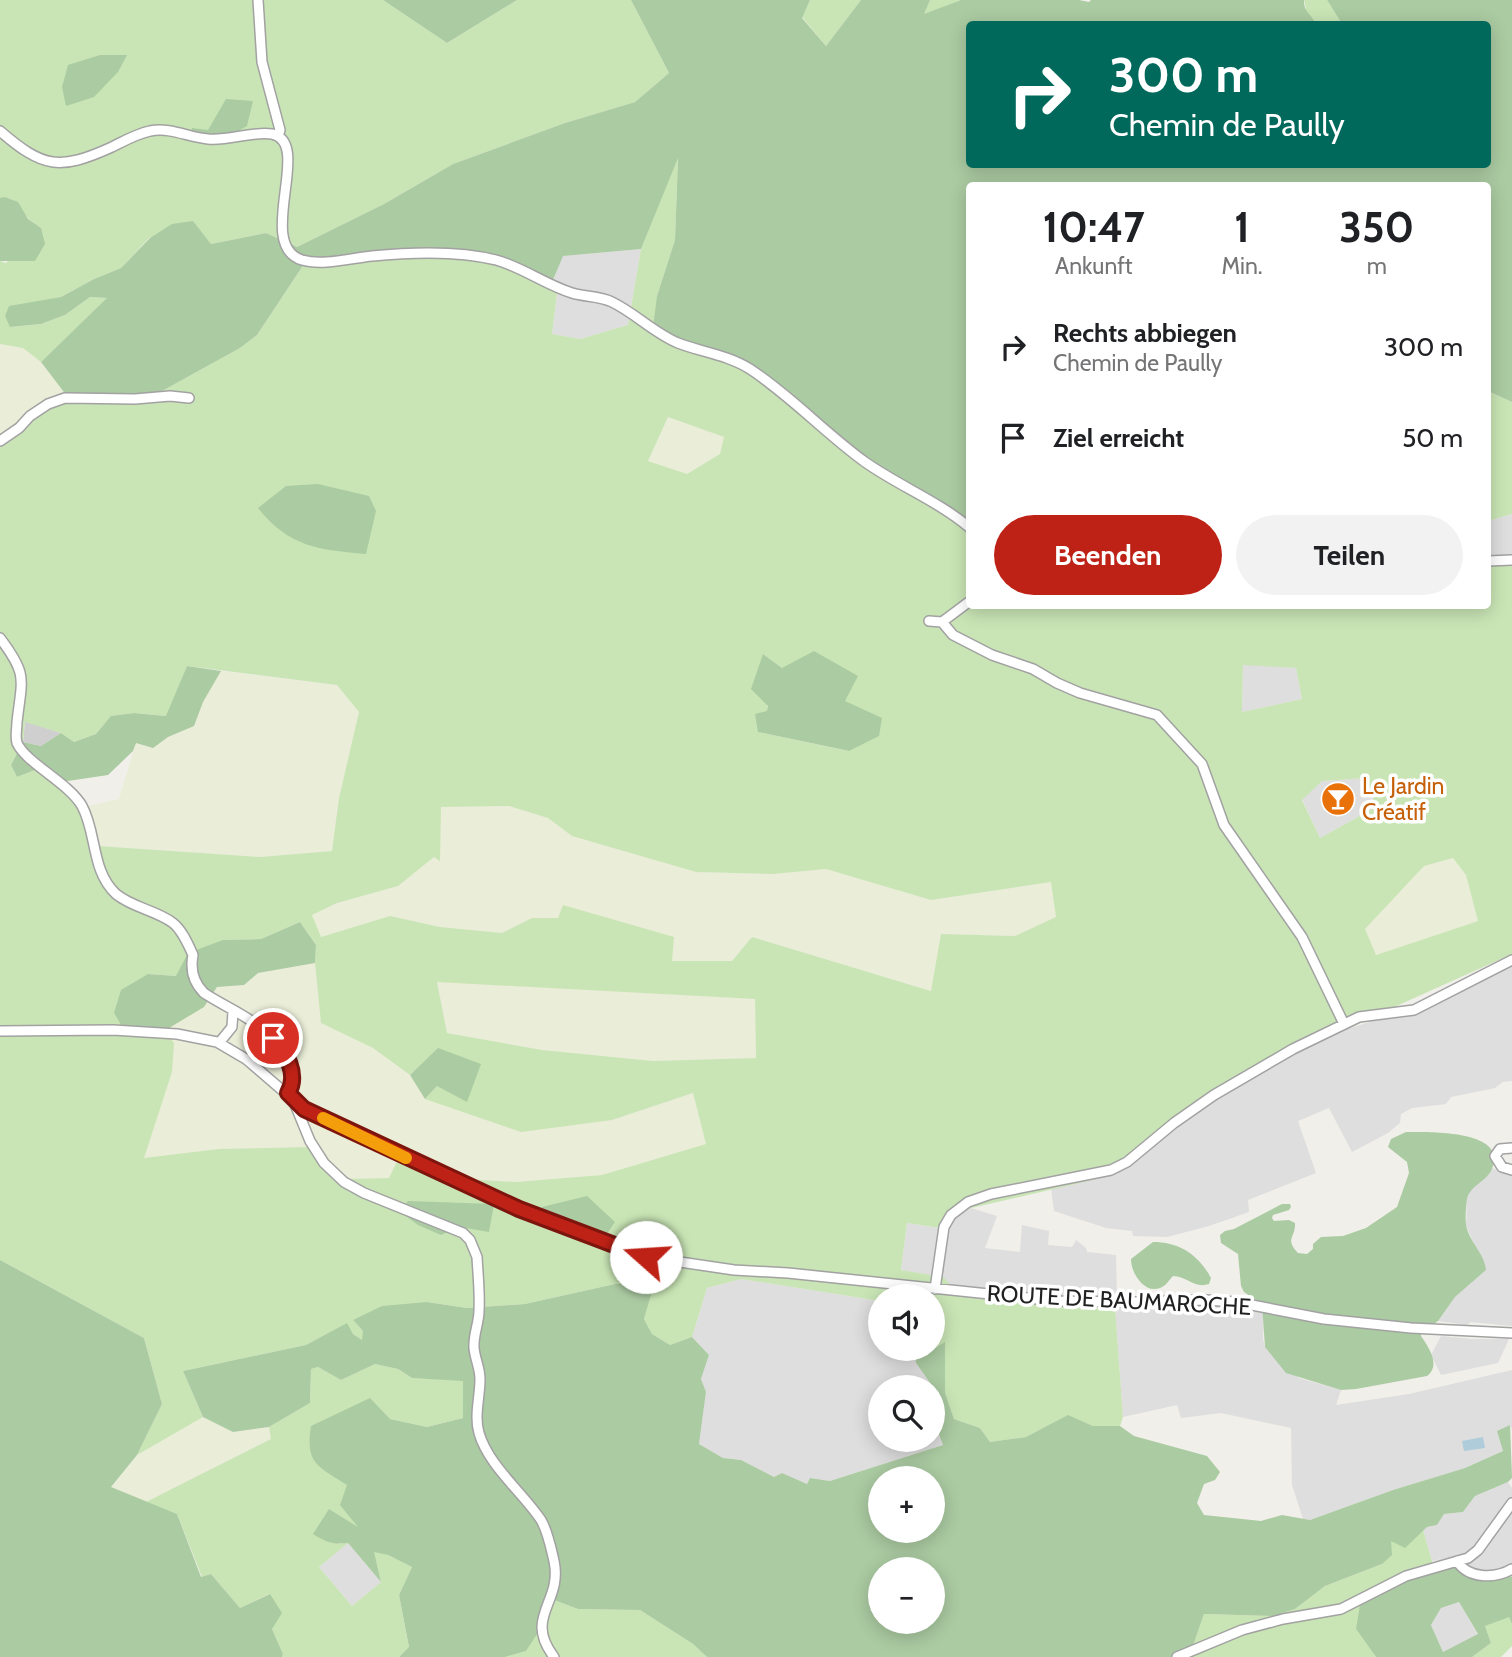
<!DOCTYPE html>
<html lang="de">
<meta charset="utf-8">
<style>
body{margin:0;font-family:Cabin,sans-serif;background:#f2f2f2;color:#202124;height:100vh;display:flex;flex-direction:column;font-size:26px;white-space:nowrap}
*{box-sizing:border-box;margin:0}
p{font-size:23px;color:#757577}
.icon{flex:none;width:38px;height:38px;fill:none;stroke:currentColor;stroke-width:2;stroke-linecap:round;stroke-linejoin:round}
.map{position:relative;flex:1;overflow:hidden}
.details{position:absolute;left:966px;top:182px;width:525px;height:427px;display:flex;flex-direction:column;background:#fff;border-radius:7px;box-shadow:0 4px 18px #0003}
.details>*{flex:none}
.top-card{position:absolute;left:966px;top:21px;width:525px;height:147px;border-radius:7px;box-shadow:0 4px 18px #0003;background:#00695c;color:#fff;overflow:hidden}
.tools{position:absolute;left:868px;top:1284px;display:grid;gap:14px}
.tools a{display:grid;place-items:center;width:77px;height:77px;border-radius:50%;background:#fff;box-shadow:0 4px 18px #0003;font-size:35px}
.pin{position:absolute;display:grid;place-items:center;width:60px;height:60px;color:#fff;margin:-30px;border:4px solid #fff;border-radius:50%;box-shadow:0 2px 7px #0007}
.me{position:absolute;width:77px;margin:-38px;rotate:289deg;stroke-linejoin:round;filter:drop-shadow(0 0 5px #0008)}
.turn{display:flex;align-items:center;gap:24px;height:147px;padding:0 28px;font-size:32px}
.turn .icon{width:91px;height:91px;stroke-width:2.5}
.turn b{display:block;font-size:49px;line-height:60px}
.eta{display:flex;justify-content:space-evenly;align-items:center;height:119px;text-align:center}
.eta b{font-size:42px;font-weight:700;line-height:49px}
.primary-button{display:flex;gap:14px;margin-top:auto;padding:14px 28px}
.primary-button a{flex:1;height:80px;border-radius:42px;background:#be2115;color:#fff;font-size:28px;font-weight:700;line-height:80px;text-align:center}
.primary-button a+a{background:#f2f2f2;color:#202124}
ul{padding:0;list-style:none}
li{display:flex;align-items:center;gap:21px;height:91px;padding:0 28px}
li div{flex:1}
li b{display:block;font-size:26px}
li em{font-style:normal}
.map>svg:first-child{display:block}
.residential{fill:#dfdede;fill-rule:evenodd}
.religious{fill:#cfcfcf}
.farmland{fill:#eaedd7}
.grass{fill:#c9e5b5;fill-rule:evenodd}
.forest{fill:#abcba2;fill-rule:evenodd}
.water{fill:#aeccd9}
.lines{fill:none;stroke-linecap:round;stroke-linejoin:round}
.street-casing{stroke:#a2a2a2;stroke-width:12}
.street{stroke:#fff;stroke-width:9}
.route-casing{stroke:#7c150e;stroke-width:18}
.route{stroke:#be2115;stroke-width:12}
.slow{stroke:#f59e0b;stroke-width:12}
.labels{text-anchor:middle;stroke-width:7;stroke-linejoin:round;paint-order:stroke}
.food-label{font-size:23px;fill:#c56008;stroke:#fff;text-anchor:start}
.street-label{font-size:23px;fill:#212121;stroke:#fff}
</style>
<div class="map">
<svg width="1512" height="1657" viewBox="0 0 1512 1657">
<rect width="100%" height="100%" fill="#f0efe9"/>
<path class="residential" d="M641,249l-13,76 -48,14 -28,-5 5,-41 -5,-8 10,-29z
M1512,514v45h-24v-38z
M1243,664l53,4 6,31 -60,13z
M1366,778l10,29 -56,31 -18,-39 20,-18z
M1512,964v117l-9,1 -8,6 -44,9 -5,7 -34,4 -11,6 -1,9 -12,10 -36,19 -23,-44 -31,13 18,52 -68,27 1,12 -40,14 -42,11 -34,-1 -1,-5 -26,-3 -52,-17 -3,-23 59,-12 18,-8 49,-42 48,-32 74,-43 42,-20 32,-10 34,-5 17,-5z
M1492,1168l20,7v151l-41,-4 -4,3 -29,-4 17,-24 31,-27 -20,-44 1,-27 3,-8 19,-17z
M971,1208l26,8 -12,32 35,4 2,-27 27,6 -1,14 24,2 4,-7 10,8 1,4 29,3 1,44 -59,-1 -99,-11 -58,-17 6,-47 40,6 6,-12z
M741,1279l139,22v48h36v14l19,27 -2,29 10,26 -113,36 -20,-3 -3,6 -25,-11 -8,4 -33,-17 -18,-2 -24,-14 7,-52 -5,-13 8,-24 -17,-18 15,-49zM880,1388h53v52h-53z
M1202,1305l32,1 30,6 -1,27 2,8 34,31 42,12 -5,15 73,-11 103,-24v60l-2,-5 -7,26 -38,17 -72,22 -83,30 -7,-1 -11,-34 -1,-57 -70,-15 -40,5 -4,-13 -54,12 -8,-110z
M1441,1336l31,3h37l-11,24 -57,12 -10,-20z
M1508,1482l4,6v11l-37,50 -7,5 -36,7 -9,-31 4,-3 10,-2 7,-11 19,-2 12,-16z
M1512,1508v58l-22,7 -18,-3 -7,-4 6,-4 19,-23z
M348,1543l33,39 -29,24 -33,-39z
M1459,1602l19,33 -35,17 -12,-27 10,-17z"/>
<path class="religious" d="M25,721l36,12 -20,13 -18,-4z"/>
<path class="farmland" d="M0,344l23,4 18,14 29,38 -33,7 -37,28z
M668,417l56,20 -4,17 -33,20 -39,-13z
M221,671l116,14 22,27 -20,86 -7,53 -72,6 -162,-11 -9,-40 30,-7 17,-56 17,5 15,-11 26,-11 9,-24z
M509,806l39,12 24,18 124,36 77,2 53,-5 105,31 121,-18 4,35 -41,19 -74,-2 -9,57 -180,-54 -20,24h-60l-84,-48 -24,-8 -6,13h-26l-30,15 -62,-6 -50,-11 -69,21 -9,-22 25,-12 61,-17 36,-29 7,-50z
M1453,858l13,16 12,47 -102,34 -12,-26 60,-63z
M315,963l6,60 52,25 37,27 16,24 186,21 81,-27 13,51 -104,31 -86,7 -53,-3 -61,-28 -13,27 -42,1 -39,-32 -89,2 -76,10 29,-87 -8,-41 53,-44 27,-2 14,-12z
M437,981l318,18 1,59 -103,3 -111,-11 -95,-17z
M203,1417l30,15 36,-5 2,12 -125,63 -35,-14 26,-33z"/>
<path class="grass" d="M0,0h383l64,43 70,-43h114l38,73 -34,29 -70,21 -112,41 -69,40 -87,43 -31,-14 -55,11 -18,-22 -44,16 -28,30 -27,11 -33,18 -23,5 -33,14 6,11 30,-3 24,-9 25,-18 18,1 -67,64 -18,-14 -23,-4v-83l6,2 35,-35c-4,-3 -10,-6 -14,-11 -9,-11 -10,-20 -27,-19z
M810,0h51l-35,46 -24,-29z
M930,0h31l-38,15z
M1304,0h23l15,24h-26l-9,-11z
M678,155l-3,85 -18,56 89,71 223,161 1,78h518v-47h24v395l-171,77 -86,44 -78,51 -49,42 -18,8 -139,32 -18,9 -6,12 -40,-6 -6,47 42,7 7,7 9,3 99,11 59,1 -2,8 8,110 -3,9h-27l-25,-10 -42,21 -36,5 -10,-14 -26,-9 -9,-25v-51l-11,6 -1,-3v-49h-53v4l-139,-22 -34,9 -15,49 -22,8 -18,-11 -8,-15 9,-35h-38l-90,20 -58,4 -40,-6 -74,18 10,11v10l-10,-7 -7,-10 -40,21 -123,26 20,46 -66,38 25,-51 -18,-66 -144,-78v-826l37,-27 33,-7 83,-4 87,-48 17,-13 49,-74 85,-7 107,7 53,24 6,8 -5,41 28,5 48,-14 13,-76zM668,417l56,20 -4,17 -33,20 -39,-13zM763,654l19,14 63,33 3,50 -89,-19 9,-21zM1243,665l53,3 6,31 -60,13zM187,666l150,19 22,27 -20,86 -7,53 -72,6 -162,-11 -9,-40 -44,-40 -28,11 -6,-12 12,-23 2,-20 36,11 13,9 22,-8 16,-18 22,-3 33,3zM1366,778l10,29 -56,31 -18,-38 20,-19zM509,806l39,12 24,18 124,36 77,2 53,-5 105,31 120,-18 5,35 -41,19 -74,-2 -10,57 -179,-54 -20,24h-60l2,-24 -111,-32 -5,13h-26l-30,15 -62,-6 -50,-11 -69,21 -9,-22 25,-12 61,-17 36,-29 6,4 1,-54zM1453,858l13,17 12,46 -102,34 -11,-26 59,-63zM300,922l16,23 -1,18 6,60 52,25 37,27 29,-27 -2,38 -12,13 96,33 91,-12 81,-27 13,51 -104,31 -86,7 -53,-3 -61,-28 -13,27 -42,1 -39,-32 -89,2 -75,9 28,-86 2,-29 -10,-12 -16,-57 29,2 46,-36 38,-1zM437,982l318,17 1,59 -103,3 -111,-11 -95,-17z
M1488,391l24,11v112l-24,7z
M375,1364l23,5 14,9 51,2v38l-36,9 -37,-8 -43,66 13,44 -31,-20 10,35 9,-1 -29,24 33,39 29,-24 -8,-31 15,4 24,12 -13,28 10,53 -10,9h-117l1,-3 -11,-25 -3,-35 -29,14 -29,-34 -9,3 -25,-63 -31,-12 125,-63 -2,-12 41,-24 1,-34 7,-2 23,13z
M1423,1530l9,31 -1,10 -75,58 20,28h-191l5,-4 14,-39 70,2 21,-7 30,-23 57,-22 9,-24 14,7z
M554,1600l24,9 62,1 53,34 14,13h-202l21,-6z
M1509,1616l3,8v22l-11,11h-29l19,-14 -6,-17z"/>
<path class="forest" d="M383,0h134l-70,43z
M631,0h179l-8,18 24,28 35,-46h69l-6,14 37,-14h118l10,2 2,-2h213c-1,11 8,15 12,24h-346v140h518v-140h-146l-15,-24h185v402l-24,-11v-205h-518l-1,342 -104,-66 -119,-95 -93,-39 4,-32 18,-56 3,-82 -37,91 -78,7 -12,29 -53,-24 -32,-6 -160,6 -49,74 -17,13 -87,48 -83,4 -29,-38 66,-64 -17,-1 -25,18 -24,9 -31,3 -5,-11 4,-10 52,-9 33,-18 27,-11 29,-30 22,-14 21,-3 18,23 55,-11 31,14 87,-43 69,-40 112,-41 70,-21 34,-29z
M100,55h27l-9,17 -24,25 -28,9 -4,-19 6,-22z
M226,99l27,2 -6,25c-19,12 -35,12 -56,7l1,-5 16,2z
M5,197l13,5 10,17 13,9 4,16 -10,17h-35v-63z
M318,484l51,12 7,15 -10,43c-47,-4 -77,-7 -108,-46l28,-22z
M814,651l44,25 -13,25 37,17 -3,18 -30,15 -91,-19 -3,-18 12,-3 1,-5 -17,-17 12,-35 19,14z
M187,666l34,5 -18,31 -9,24 -26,11 -15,11 -17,-5 -3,8 -25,24 -47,7 -16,-16 -28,11 -6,-12 12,-23 18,4 20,-13 13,9 22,-8 15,-18 23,-3 32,3z
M300,922l16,23 -1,18 -57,10 -14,12 -27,2 -13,20 -40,24 -41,-3 -9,-15 7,-23 27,-16 28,2 12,-23 35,-13 38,-1z
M438,1048l43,16 -14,38 -30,-16 -12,13 -15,-24z
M1406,1132c21,0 106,-3 85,39 -6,11 -21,15 -24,28 -1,9 -3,24 1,33 5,13 17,24 18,38l-31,27 -17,24 -17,12v3c8,12 20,29 6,40l-71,13 -15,1 -55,-17 -21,-26 -3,-43 -18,-12 -3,-6 -3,-32 -17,-11 -1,-8 5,-4 9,-2 48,-25h8l1,3 -2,3 -16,5 -1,3 2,3 15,-1 6,3c1,15 -11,15 3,30l9,1 6,-5v-5l8,-7 22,-1 23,-8 31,-21 12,-34 -2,-11 -19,-15 3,-8z
M587,1196l28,26 -11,16 -62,-23v-8z
M408,1201l86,3 -5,28 -29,-5 -19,8 -23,-10 -19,-14z
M1153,1242c26,0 45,12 58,36l-2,6c-15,5 -22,-8 -36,-8 -4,4 -7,10 -13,12 -16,6 -29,-15 -29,-29z
M0,1260l144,78 18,66 -25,51 -26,32 66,27 24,63 10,-3 29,34 30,-14 12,19 -10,16 11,25 -1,3h-282z
M615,1284h39l-10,35 8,15 18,11 22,-8 17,18 -8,24 5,13 -7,52 24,14 18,2 33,17 8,-4 25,11 3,-6 20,3 113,-36 -10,-26 2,-29 -19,-27v-14h17v-3l1,3 11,-7v51l9,26 26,9 10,14 36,-5 42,-22 25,11h27l14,10 73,20 13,16 -5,8 -11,4 -7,19 7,12 57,6 21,-6 28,5 83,-30 72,-22 38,-17 -6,-20 13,-6 2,53 -4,4 -33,14 -12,16 -19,2 -7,11 -10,2 -22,21 -14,-7 1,14 -10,9 -57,22 -30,23 -21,7 -70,-2 -14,40 -5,3h-478l-14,-13 -53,-34 -62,-1 -24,-9 -6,17 -22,34 -21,6h-106l10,-10 -10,-52 13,-28 -24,-12 -14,-3 7,30 -33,-39c-14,2 -23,-1 -35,-9l16,-25 29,18 -18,-22 7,-20c-29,-19 -42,-21 -36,-59l59,-28 20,21 37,8 36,-9v-37l-51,-3 -14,-9 -23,-5 -34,16 -23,-13 -7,2 -1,34 -41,24 -36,5 -30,-15 -20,-46 123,-26 41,-22 6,11 9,6 1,-9 -10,-11 29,-14 45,-4 40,6 58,-4zM880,1479h53v52h-53zM880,1570h53v52h-53z
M1465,1566c12,8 25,7 39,5l8,6v47l-3,-7 -24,9 6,17 -19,14h-96l-20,-28 4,-24c40,-23 58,-33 105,-39zM1459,1602l19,32 -35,18 -12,-27 10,-17z"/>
<path class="water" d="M1483,1437l2,11 -21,3 -2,-10z"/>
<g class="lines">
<g class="street-casing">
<path id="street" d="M258,0l4,62 18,68 -2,6
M0,131c43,37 59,40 112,16 12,-6 24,-13 38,-16 21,-4 37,6 58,8 21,2 43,-8 64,-5 42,8 -18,111 30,126 21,6 49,-2 70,-4 40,-4 85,-6 124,4 26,7 50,25 76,33 13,4 28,3 40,9 23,11 42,31 66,41 23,9 50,12 72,26 41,27 75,64 115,93 34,24 73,39 105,66
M0,441l19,-13 11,-12 18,-12 17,-6 70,1 35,-3 19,2
M1488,561l24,-1
M929,621l13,1 11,13 39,20 41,14 24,14 23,10 77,22 45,49 22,61 78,112 42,87
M942,622l28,-21
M0,638c28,37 22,40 17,84 0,7 -2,14 0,21 9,20 52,40 65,63 15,27 9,65 34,88 17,14 40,16 57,29 9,7 15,21 20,32 -3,15 0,27 11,38 32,21 81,37 87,79 1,9 1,14 -4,21
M0,1031l113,-1 64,4 40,8 29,17 58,50 215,100 127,48 88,13 54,3 269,28 80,1 69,-2 30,2 88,17 87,9 101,5
M219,1043l13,-16 1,-16
M294,1102l16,39 14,22 20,19 20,11 99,40 7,7 7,17c1,18 3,36 2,54 0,12 -6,24 -5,37 1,11 6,20 6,31 0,18 -6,37 -1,54 9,32 44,60 62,87 7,12 10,28 13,41 9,42 -31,55 0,96
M1512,1148l-12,1 -5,7 7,11 10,3
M935,1289l9,-62 7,-12 17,-13 23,-8 120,-24 16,-8 47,-39 40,-28 79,-46 66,-32 55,-7 98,-50
M1457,1561c11,18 38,18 55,8
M1177,1657l65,-27 41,-11 58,-10 65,-33 62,-18 10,-8 34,-47"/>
</g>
<use href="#street" class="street"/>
</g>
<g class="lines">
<g class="route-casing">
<path id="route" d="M273,1038c13,13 26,37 15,55l16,16 215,100 127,48"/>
</g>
<use href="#route" class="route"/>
<path class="slow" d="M323,1118l83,40"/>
</g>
<defs>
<g id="bar-disc" transform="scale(1.75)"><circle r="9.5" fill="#e8710a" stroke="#fff"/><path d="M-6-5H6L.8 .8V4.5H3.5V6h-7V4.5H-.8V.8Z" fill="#fff"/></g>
</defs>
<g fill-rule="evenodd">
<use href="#bar-disc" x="1338" y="799"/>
</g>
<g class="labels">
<g class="food-label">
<text x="1362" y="794">Le Jardin<tspan x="1362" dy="26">Créatif</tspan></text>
</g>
<g class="street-label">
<text transform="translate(1119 1300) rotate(3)" y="8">ROUTE DE BAUMAROCHE</text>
</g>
</g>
</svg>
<div class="tools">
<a><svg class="icon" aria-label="sound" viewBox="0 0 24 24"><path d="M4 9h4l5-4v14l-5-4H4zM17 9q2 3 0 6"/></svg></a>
<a><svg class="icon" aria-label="search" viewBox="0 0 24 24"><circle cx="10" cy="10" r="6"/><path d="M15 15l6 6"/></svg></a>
<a>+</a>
<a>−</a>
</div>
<div class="pin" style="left:273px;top:1038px;background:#d93025"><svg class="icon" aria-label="arrive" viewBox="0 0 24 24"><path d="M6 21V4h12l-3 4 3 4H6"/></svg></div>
<svg class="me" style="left:646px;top:1257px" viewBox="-20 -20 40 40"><circle r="19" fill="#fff"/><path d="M0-13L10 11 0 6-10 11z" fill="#be2115"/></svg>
<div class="top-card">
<div class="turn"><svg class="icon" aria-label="right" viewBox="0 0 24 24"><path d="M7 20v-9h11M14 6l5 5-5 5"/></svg><div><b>300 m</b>Chemin de Paully</div></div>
</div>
<section class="details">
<div class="eta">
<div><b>10:47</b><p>Ankunft</p></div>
<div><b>1</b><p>Min.</p></div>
<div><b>350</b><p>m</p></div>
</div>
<ul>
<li><svg class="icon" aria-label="right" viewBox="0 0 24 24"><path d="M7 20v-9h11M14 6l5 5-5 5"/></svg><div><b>Rechts abbiegen</b><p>Chemin de Paully</p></div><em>300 m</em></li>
<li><svg class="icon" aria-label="arrive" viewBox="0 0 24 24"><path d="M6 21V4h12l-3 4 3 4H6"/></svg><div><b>Ziel erreicht</b></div><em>50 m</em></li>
</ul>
<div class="primary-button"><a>Beenden</a><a>Teilen</a></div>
</section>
</div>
